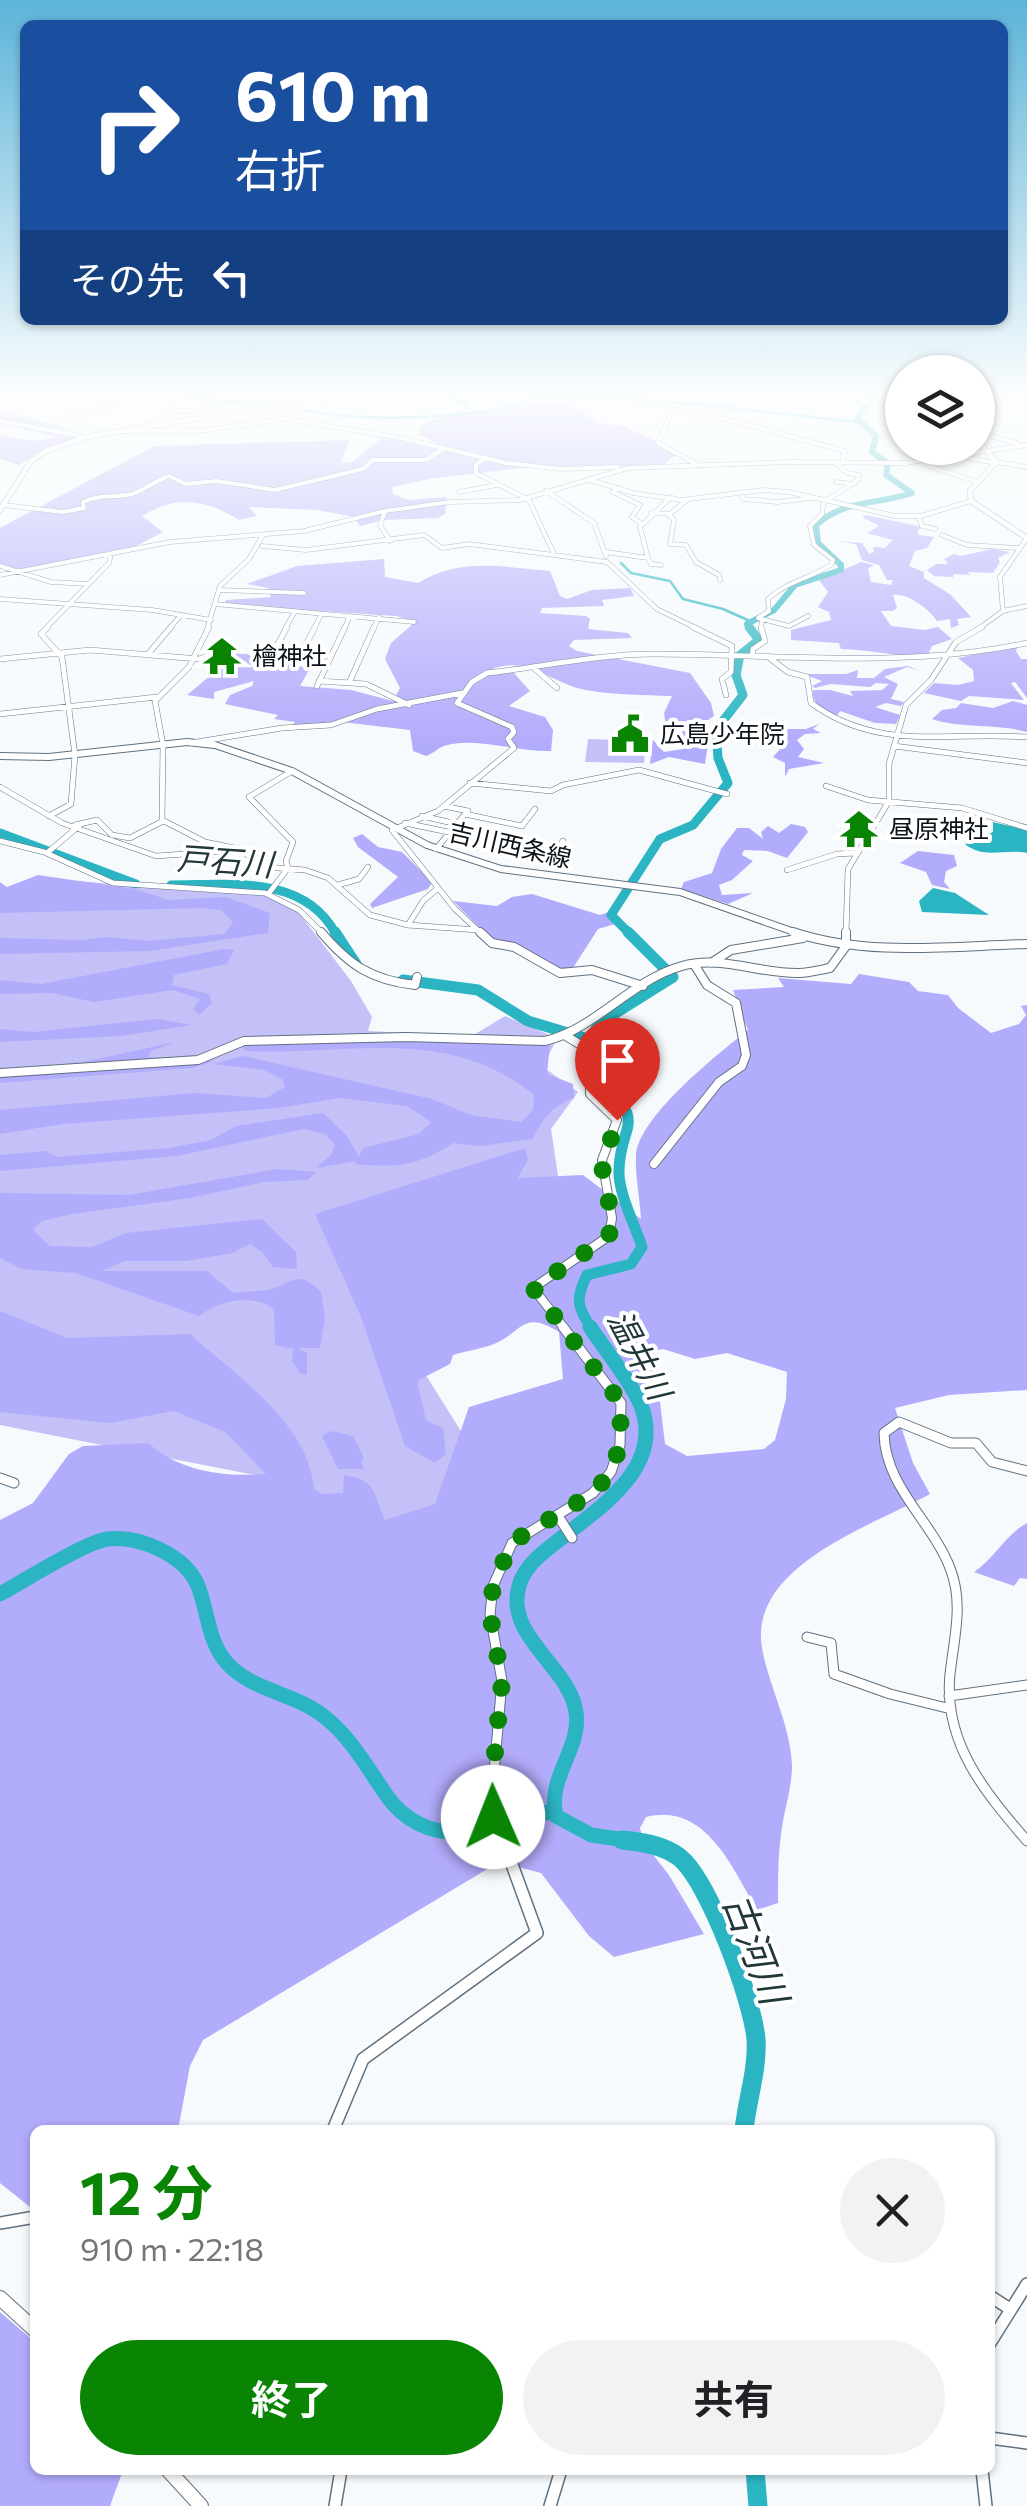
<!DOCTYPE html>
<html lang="ja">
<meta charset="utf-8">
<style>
body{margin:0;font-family:Commissioner,"Noto Sans JP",sans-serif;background:#f2f2f2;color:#202124;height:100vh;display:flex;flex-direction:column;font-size:38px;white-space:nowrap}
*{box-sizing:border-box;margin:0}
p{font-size:32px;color:#757577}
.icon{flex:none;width:55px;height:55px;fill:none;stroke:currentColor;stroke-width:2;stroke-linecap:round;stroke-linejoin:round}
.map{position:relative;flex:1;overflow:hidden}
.panel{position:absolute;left:30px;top:2125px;width:965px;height:350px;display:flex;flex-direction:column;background:#fff;border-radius:15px;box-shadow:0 2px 8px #0004}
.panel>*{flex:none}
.banner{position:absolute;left:20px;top:20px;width:988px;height:305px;border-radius:15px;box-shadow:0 2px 8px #0004;background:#1a4fa0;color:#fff;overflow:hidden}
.controls{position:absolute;left:885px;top:355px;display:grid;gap:20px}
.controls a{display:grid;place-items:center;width:110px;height:110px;border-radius:50%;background:#fff;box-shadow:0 2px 8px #0004;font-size:50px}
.pin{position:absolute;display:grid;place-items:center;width:85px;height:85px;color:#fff;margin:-102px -42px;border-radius:50% 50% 50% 0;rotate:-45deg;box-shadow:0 0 10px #0007}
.pin .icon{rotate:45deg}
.me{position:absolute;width:110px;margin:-55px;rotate:359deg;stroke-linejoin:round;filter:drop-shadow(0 0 8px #0008)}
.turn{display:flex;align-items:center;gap:35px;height:210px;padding:0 50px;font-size:45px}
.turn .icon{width:130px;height:130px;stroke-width:2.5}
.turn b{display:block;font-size:70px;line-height:85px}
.then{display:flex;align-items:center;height:95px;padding:0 50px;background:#0003;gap:20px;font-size:38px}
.round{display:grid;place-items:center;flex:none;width:105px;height:105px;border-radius:52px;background:#f2f2f2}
.head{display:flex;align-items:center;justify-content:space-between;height:170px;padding:0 50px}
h1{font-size:60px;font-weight:700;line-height:75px;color:#098503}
.primary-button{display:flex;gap:20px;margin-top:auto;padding:20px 50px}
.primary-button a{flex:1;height:115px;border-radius:60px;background:#098503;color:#fff;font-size:40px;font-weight:700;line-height:115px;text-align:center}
.primary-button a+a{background:#f2f2f2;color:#202124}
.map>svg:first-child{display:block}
.green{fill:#c4c1f9}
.forest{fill:#b2acfc;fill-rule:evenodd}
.water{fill:#2bb5c2}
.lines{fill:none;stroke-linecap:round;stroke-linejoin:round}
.stream{stroke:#2bb5c2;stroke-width:2.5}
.river-far4{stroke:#2bb5c2;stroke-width:6}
.river-far3{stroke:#2bb5c2;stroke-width:9}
.river-far2{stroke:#2bb5c2;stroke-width:11}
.river-far1{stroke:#2bb5c2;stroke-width:15}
.river{stroke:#2bb5c2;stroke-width:19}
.minor-far4-casing{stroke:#607180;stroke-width:5}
.minor-far3-casing{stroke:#607180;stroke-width:6}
.minor-far2-casing{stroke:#607180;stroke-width:10}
.minor-far1-casing{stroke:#607180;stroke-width:11}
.minor-casing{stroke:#607180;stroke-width:14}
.major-far3-casing{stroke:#607180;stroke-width:6}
.major-far2-casing{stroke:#607180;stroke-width:8}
.major-far1-casing{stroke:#607180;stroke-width:10}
.major-casing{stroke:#607180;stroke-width:16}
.minor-far4{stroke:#fff;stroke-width:4}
.minor-far3{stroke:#fff;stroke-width:5}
.minor-far2{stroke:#fff;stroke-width:8}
.minor-far1{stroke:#fff;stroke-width:9}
.minor{stroke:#fff;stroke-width:11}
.major-far3{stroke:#fff;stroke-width:5}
.major-far2{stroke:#fff;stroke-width:6}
.major-far1{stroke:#fff;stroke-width:8}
.major{stroke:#fff;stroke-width:14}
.route{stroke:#098503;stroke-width:18;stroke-dasharray:0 32.4}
.labels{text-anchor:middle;stroke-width:8;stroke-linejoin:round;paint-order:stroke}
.far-poi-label{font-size:25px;fill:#0b1218;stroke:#fff;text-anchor:start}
.far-street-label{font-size:25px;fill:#0b1218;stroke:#fff}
.water-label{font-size:32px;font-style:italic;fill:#213739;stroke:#fff}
.near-water-label{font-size:38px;font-style:italic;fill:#213739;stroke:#fff}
</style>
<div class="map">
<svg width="1027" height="2506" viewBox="0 0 1027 2506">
<rect width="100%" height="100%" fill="#f6fafd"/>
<path class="green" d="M588,739l58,2 -2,22 -59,-1z
M43,878l163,14 59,1 20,13 8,-1 58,76 21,36 -4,14 104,5 33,-20 52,22 -14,29 35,25 -27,37 11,73 -140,167 52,83 10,182 -204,-154 -280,-55v-535z"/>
<path class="forest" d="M527,403l42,1 29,19 26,3 55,26 -17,14 -109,2 -8,-3 -116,14 -37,8 1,7 15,6 39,-3 -2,17 -7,4 -54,2 -24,6 -6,-9 -37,-7 -68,-3 8,9 -18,4c-34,-21 -63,-25 -97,-4l21,16 -27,14 -119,24 -17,-7v-35l154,-82 195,-6 -8,23 11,-1 32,-25 55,8 -20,-11 3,-9 16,-7z
M0,411l62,15 13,12 -32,11 -24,16 -19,-6v-24l35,6 24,-4 -59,-13z
M866,515l56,12 -5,4 2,4 15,2 -7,11 -12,3 -6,15 15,6v6l27,17 20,22 -14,2 2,6 -8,3 -1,-9 -13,2c-9,-13 -30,-28 -44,-26l4,13 -4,3h-12l10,15 34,4 13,-3 14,12 -20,7 -3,6 6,4c-33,2 -61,-6 -94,-7l-2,-6 -48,-3v-10l40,-10 -2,-8 -11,-5 10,-15 -9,-12 42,-18 13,3 -6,4 3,13 20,3 2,-5h-6l-8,-15 -17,-5 -6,-16 -21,-3 27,2 7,11 5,-2 -1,-5 12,1 8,-8 -26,-7 12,-7 -17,-9z
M992,549l18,3 -12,6 2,4 -7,11 -26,-1 3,3 -16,-1 -1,3 -19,-1 -7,-6 9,-6h12l-4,-5 10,-5 7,2z
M384,559l1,18 33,6c42,-26 84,-16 132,-12l10,25 7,3 25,-9 38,-2 4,8 -32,4 2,6 -62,2 -2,5 46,3 4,3 -2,10 40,4 4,5 -58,2 -5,6 8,5 113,22 21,30 3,13 -17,11 11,17 -3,20 -36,-7 -19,7 3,-24 11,12 19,-3 -1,-22 -16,-1 -2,-13 8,-17c-29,-1 -58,-1 -86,-6 -41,-8 -58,-39 -103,-17h31l16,18 -21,15 36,11 8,13 -2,21c-35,1 -71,-14 -104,-6 -9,2 -12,8 -21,11l-13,-5 -3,-21 -68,-8 -52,6 5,-6 -21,-3 4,-4 -53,-11 5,-9 22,-9 2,-5 -40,11v7l-27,-4 54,-45 18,11 51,7 -10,18 51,4 42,11 7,-13 -15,-29 6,-16 24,-21 -19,-6 -171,-11 1,-5 45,-3 -3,-9 -21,-4 50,-18z
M1018,645l-2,6 5,8h6v39l-12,-16 -4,1 13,17 -55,-4 -8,5 -37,-8 10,-10 24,2 16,-4 -1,-11 -15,-12z
M908,666l12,5 -13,-4 -23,10 14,7 -7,15 13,3 -3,4 -15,-3 -11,4 25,8 -4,9 -21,-1 -35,-12 -4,6c-11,-7 -25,-12 -23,-27h17l23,6 -3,-5 32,-1 7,-6 -13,-1 -6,4 -40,-3 -15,4 -3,-2 10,-5 -20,-7h44l12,-4 -1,8h17l11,-9z
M1013,701l14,4v27c-32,-9 -67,-3 -95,-13l10,-9 14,-2 5,-5 32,5z
M819,724l-6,5 8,4 -16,1 -8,6 7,9 -6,8 26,6 -35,6 -4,8v-14l-12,-6 10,-11 -3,-17h26z
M791,824l14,3 3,5 -21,26 -19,-7 -24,-1 -2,5 11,6 -21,19 -13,5 3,10 31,-2 -25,11 -47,-15 3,-7 28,-9 9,-24 16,-21h12l14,11 -2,-7 7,-6 11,7z
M362,834l16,13 24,5 30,30 -4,7 -56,19 -2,-4 28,-27 -40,-30 -5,-9z
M918,851l36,4 3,11 -11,5 -2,11 6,7 -18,-4 -6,-13 -26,-9z
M38,875l96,14 35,11 57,-3 44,16 -2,20 -119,18 -149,3v-16l82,2 22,-3 45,4 75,-7 9,-12 -12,-12 -18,-2 -203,5v-31l7,5z
M532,894l68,21 9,-3 6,12 -17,5 -27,42h-10l-43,-24 -22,-3 -43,-43 44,5 15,-9z
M224,949l10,1 -7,14 -53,11 -2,10 37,9 3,9 -13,12 -6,-6 7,-10 -27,-9 -79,12 -42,-9 -52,1v-14l41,4z
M859,974l50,8 9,9 30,4 10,13 33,25 28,-9 7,-9 -5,-9 6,-1v385l-78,5 -54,13 18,55 17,31c-58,32 -182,72 -168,154 7,39 29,78 30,118 0,20 -7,42 -10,61 -4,26 -4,50 -4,76l-21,7c-24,-41 -51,-108 -111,-93l-6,11 3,14 26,33 35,59 -90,23 -25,-21 -48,-63 -42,-11 -296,178 -13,26 -12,64h-143v81l-35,-28v-663l33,-17 36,-49 14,-8 65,-3c33,29 75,34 118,31l-41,-42 -51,-21 -64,12 -110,-11v-101l67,27 123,-4c45,41 119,89 124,155l8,5 21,-1 1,-18c34,5 29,19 41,45l50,-16 34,-97 94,-28 -4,-47c-37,-23 -36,0 -65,12 -13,5 -28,7 -41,11l-3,9 -33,17 9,39 17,8 3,26 -11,9 -30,-17 -44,-129 -46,-103 210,-66 3,12 -10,18 65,-3 58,44c-1,-20 -6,-43 -5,-63 2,-39 82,-102 112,-126l-15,-40 51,-3 -6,-9 73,6zM663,1349l32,10 32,-6 60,19 -1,27 -11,41 -11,9 -77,7 -22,-12 -11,-93z
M157,1019l35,6 -71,11 -121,6v-13l33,3z
M379,1041l171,3 -3,30 26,10 1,14c-22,8 -31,20 -41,41l-53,7 -27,-3c-34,23 -58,25 -98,21l1,-3 -40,7 15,-13 4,-10 -10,-11 -21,-5 -128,27 -176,15v-16l45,-4 13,6 111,-9 42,-8 25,-14 87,-13 24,23 12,21 4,-9 56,-14 12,-12 -24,-16 -67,-8 -62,10 -215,16 -63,10v-24l195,-17 71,5 19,-11 -2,-7 -19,-10 -51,-6 30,-8 189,43 39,16 50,7 12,-12 1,-15c-87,-71 -186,-39 -288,-44l-9,-9z
M175,1042l-24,9 -3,6 67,4 -23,7 -192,15v-10l88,-12z
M277,1169l40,3 -10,8 -43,2 -74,16 -118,16 -30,7 -9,9 17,16 42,1 34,-14 136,-14 34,33 1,17 -24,-2 -11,-15 -12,-8 -17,9 -47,8h-62l-22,10h105l26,22c11,-2 23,-1 34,-3 26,-5 28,-23 54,2l4,26 -5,30h-22l9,5v22l-7,-2 -8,-12 1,-12 -18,-4 -1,-36c-24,-16 -53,-9 -75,7l-123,-43 -54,-4 -22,-11v-65l129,2z
M331,1431l22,5 11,21 -3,4 3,8h-26l-16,-33z
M1027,1523v56l-7,-1 -6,8 -40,-14c21,-14 31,-37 53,-49z
M0,2312l35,30v128h88l-13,36h-110z"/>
<path class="water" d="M993,822l34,8v23c-22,-5 -43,7 -62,-9l28,-12z
M933,888l22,5 34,22 -67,-3 -3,-11z"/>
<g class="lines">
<path class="stream" d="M51,393h46
M183,393l8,6 79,4
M451,398l12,4 5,7
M302,410c63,12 128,9 191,0 15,-2 29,-11 44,-12 107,-4 216,14 322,24
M621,563l10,10 39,8 13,18 40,10 29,13"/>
<path class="river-far4" d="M751,629l-4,-5 27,-14 21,-25 46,-15v-5l-23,-22 -2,-18c29,-26 61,-20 96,-32l-26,-18 2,-11 -16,-12 4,-16 -19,-17 11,-18 -1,-8"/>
<path class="river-far3" d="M0,833l136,51
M171,885c59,0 133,-11 165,49
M630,934l-19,-19 49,-76 33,-14 35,-42 -10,-25 -2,-28 27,-35 -7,-20 4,-20 19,-15 -10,-13"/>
<path class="river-far2" d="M335,932l21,32
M403,980l75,10 50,31 60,18
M588,1039l15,21 1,25c43,39 16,39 15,85 -1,23 16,55 23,77l-11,17 -44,11c-12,24 -10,32 5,54
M588,1039l15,-18 70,-44 -45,-45"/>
<path class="river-far1" d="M590,1327c16,24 38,50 50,76 26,61 -36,102 -76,133 -18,14 -39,28 -45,50 -14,49 46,78 56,121 10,39 -29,69 -19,109l35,19 49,7
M0,1594c24,-13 85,-52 108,-55 32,-4 78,17 90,47 10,25 10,56 29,77 26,29 70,30 99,55 26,21 42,51 61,78 41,58 111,35 166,14"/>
<path class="river" d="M622,1840c20,2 41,5 57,17 30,23 74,145 77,182 2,30 -9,61 -12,91
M755,2470l3,36"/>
<g class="minor-far4-casing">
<path id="minor-far4" d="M164,393l6,7 -5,10 58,3
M666,393l3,2 -8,8 11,7 -14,33 42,23
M809,393l93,15
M0,401l26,-8
M670,409l51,9 124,33 -3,12
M978,412l9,-7 -4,-4 8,-8
M274,417l44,-13
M62,419l89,-26
M0,421l86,16
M124,431h74l90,-12 113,19 105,25 55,6 57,-2
M978,433l39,10
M485,458l-9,7v8l53,27 25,54
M967,458l29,5
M925,461l4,5 48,16
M996,462l31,5
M590,480l43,13 48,7 82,-10 26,2 106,24h26l50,-15
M836,482l18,2
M618,488l-5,4 27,13 -8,12 10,7
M546,491l48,32 12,33
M459,492l38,-7
M741,493l2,6 34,3 34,-4
M827,500l31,-20 1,-5 -12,-2 -11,-10
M4,505l59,7 21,-4 -1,-6c17,-8 31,-4 49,-8 12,-3 24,-14 37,-18l17,8 30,-3 59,9 88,-21 10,-9h53l17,-11
M385,511l-5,14 10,16
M651,513l19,1 18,-15
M668,514l6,6 -4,24 16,1 10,17 23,13 1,5
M919,518l3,8 13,3
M942,535l25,10 51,3
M262,546l44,4 118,-15 18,13 27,-4 138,18 50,47 41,20
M606,552l42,6 -8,-31 31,-30
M648,558l3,6 10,1
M0,566l51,16 37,2
M0,575l170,-33 134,-11 81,-20 65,-9 70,-2 108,-32 162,-6 116,1 121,-18
M219,590l85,3
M0,599l152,11 59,10
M215,604l199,18
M1003,611l-3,-34 27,-39
M808,616l-19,10 -31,-8 11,-7 -1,-12c19,-18 42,-20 64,-35l1,-4 -19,-15 -4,-19 12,-12 2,-15
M45,629l64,-66 2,-9
M169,629l12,-14
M207,629l13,-43 29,-27 14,-24
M285,629l9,-16
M314,629l7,-14
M344,629l6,-13
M373,629l6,-12
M761,629l1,-8
M978,629l25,-18 24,-5"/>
</g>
<g class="minor-far3-casing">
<path id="minor-far3" d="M48,627l-7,7 21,23 13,98 -4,49 -22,12
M209,627l-20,40 -34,34 8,44 -1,75 43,22 34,7 26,18 40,3 23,8 42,37 38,10 70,5
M287,627l-15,28 15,5 41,2
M693,627l39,19 -1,26 -9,7 4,16
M148,654l23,-27
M752,656l1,-7 12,-8 -4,-14
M767,656l21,16 19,5 4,26c69,50 137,28 216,34
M0,659l90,-9 109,9 25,-10
M298,660l17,-33
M535,669l22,19
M319,681l47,3 43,21
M349,683l25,-56
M317,686l28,-59
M0,714l157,-17
M191,743l91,-15 49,-3 46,-16 85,-16
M894,746l133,17
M470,783l81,8 12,-6 76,-15 88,24
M826,786l42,14 94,8 65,20
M0,787l62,36 94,33 73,-5
M444,806l24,5 -3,3
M422,816l35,8
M405,823l149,31 9,-13
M75,825l22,-5 15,15 18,3 33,-17
M0,841l44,11 69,31 152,10 34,17 24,24
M436,849l29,-35 57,12 13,-17
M47,853l32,-27
M787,870l50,-16 18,-1
M338,885l21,-6 9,-12
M269,893l19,-25 -2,-7 7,-19 -44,-45 43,-26
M408,925l15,-24 15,-13
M482,934l-27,-25 -63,-79 46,-19 76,-63 -6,-9 6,-7 -2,-5 -55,-24 15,-21 15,-9c55,-6 112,-19 167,-19 126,0 249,15 373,-11
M846,934l2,-65 41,-68v-37l17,-59 25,-25 25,-38 26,-15"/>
</g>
<g class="minor-far2-casing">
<path id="minor-far2" d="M321,932c28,33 50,48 94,53l2,-8
M480,932l12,11 22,4 46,26 32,-3 51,16
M711,963l20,-13 72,-12
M0,1073l198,-13 46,-19 162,-4 139,4c51,-12 86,-61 137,-75 38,-11 78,8 117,7 10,0 21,-3 31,-5l16,-22v-14
M654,1164l65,-82 23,-16 4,-11 -10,-52 -29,-18 -13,-21
M565,1329l-32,-41 76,-52 3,-18 -10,-58 15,-40 -27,-26 -1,-44 -23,-14"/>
</g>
<g class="minor-far1-casing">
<path id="minor-far1" d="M1027,1471l-35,-9 -16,-19h-25l-52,-21 -15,11c1,54 48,88 66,135 14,35 4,70 0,106 -7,69 35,118 77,167
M0,1478l14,5
M558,1516l14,22
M807,1637l24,6 3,31 56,20 61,15
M949,1696l78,-11
M504,1842l-13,-35 11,-126 -12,-67 3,-28 19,-43 81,-50 18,-21 9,-27 1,-42 -58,-76"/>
</g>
<g class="minor-casing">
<path id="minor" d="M333,2130l30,-71 174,-126 -34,-93
M0,2223l35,-6
M990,2296l20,13
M990,2343l37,-59
M990,2438l37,5
M982,2470l4,36
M335,2506l6,-36
M550,2506l11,-36"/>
</g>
<g class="major-far3-casing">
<path id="major-far3" d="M888,393l14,14
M978,441l18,21 -26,29 1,10 56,37
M0,510l31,-49 17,-11 38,-13 188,-32 201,-12"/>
</g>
<g class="major-far2-casing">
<path id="major-far2" d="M0,756l49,1 138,-15 28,3 77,26 135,74 74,24 179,23 120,42"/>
</g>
<g class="major-far1-casing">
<path id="major-far1" d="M793,932c74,25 157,14 234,12"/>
</g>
<g class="major-casing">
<path id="major" d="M0,2298l35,32
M168,2470l33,36"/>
</g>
<use href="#minor-far4" class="minor-far4"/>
<use href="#minor-far3" class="minor-far3"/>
<use href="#minor-far2" class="minor-far2"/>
<use href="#minor-far1" class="minor-far1"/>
<use href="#minor" class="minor"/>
<use href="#major-far3" class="major-far3"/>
<use href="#major-far2" class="major-far2"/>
<use href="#major-far1" class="major-far1"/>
<use href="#major" class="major"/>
</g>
<linearGradient id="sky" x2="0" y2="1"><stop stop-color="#5cb4d9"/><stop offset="0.53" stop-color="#fbfdfe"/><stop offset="1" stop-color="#fbfdfe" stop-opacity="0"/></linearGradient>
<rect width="1027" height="744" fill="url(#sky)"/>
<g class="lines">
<path class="route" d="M493,1817l-1,-34 10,-102 -12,-67 3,-28 19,-44 81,-49 18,-21 9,-27 1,-42 -88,-115 76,-52 3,-18 -10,-51 15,-47"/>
</g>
<defs>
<g id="temple-bare" transform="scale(3)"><path d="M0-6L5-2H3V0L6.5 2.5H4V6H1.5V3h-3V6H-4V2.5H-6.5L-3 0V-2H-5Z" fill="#098503" stroke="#fff" stroke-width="2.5" paint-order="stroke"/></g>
<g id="civic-bare" transform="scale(3)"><path d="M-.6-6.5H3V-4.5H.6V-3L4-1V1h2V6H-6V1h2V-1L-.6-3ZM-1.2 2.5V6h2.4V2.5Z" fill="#098503" stroke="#fff" stroke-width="2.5" paint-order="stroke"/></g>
</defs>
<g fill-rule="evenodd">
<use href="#temple-bare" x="222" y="656"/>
<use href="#civic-bare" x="630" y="734"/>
<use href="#temple-bare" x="859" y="829"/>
</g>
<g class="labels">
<g class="far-poi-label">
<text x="252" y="665">檜神社</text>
<text x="660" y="743">広島少年院</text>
<text x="889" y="838">昼原神社</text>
</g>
<g class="far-street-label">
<text transform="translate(510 845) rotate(13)" y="9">吉川西条線</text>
</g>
<g class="water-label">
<text transform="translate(225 862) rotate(4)" y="11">戸石川</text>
<text transform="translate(639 1355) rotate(62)" y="11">温井川</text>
</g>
<g class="near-water-label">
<text transform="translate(755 1949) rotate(69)" y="13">古河川</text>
</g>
</g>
</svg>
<div class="controls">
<a><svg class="icon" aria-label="layers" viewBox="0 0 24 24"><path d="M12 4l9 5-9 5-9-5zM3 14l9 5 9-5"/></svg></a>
</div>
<div class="pin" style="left:617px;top:1120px;background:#d93025"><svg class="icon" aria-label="arrive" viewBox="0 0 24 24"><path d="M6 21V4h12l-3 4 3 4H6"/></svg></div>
<svg class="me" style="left:493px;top:1817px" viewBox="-20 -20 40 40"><circle r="19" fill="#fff"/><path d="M0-13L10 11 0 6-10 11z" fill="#098503"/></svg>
<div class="banner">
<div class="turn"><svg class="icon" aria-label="right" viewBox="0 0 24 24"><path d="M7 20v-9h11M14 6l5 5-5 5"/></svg><div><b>610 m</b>右折</div></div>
<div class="then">その先<svg class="icon" aria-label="left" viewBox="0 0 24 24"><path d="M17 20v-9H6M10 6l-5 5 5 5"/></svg></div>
</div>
<section class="panel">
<div class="head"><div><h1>12 分</h1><p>910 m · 22:18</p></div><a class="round"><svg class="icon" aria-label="close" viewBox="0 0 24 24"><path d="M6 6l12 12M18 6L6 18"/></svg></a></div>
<div class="primary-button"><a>終了</a><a>共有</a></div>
</section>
</div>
